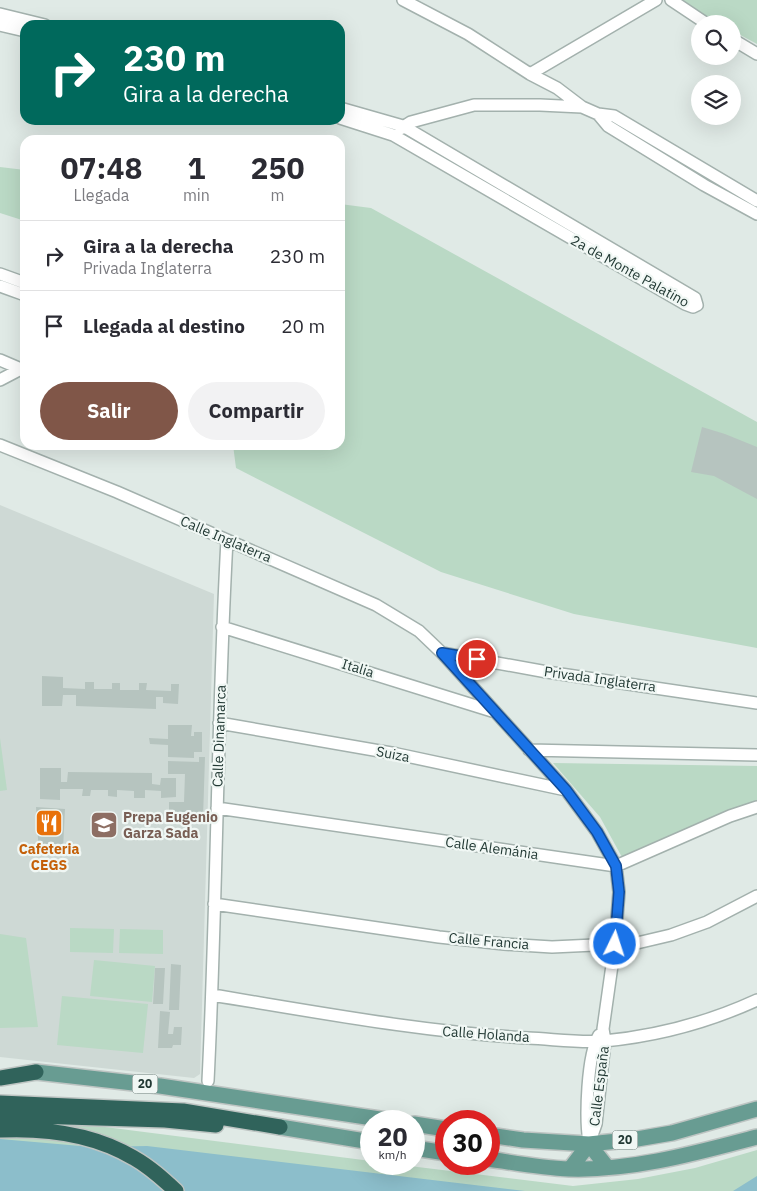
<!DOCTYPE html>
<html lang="es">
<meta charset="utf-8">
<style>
body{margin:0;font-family:"IBM Plex Sans",sans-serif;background:#f2f2f3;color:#2b2b33;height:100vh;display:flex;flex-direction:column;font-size:19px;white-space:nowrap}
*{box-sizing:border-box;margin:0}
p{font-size:16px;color:#7c7c81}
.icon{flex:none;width:28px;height:28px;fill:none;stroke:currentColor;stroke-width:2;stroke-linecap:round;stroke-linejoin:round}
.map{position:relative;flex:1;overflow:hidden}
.details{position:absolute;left:20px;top:135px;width:325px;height:315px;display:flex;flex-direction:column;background:#fff;border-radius:15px;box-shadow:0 5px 20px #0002}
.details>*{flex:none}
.top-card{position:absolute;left:20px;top:20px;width:325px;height:105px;border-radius:15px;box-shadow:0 5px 20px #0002;background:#00695c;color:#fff;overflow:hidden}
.buttons{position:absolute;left:691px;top:15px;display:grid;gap:10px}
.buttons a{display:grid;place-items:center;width:50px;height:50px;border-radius:50%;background:#fff;box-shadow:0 5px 20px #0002;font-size:25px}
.speed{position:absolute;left:360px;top:1110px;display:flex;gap:10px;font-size:25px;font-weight:700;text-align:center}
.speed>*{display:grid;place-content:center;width:65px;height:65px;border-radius:50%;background:#fff;box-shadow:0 5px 20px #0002;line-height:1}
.speed small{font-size:12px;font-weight:400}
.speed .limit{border:8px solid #d22;background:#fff;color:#111}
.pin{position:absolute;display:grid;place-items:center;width:42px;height:42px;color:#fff;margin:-21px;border:2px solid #fff;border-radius:50%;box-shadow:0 1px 5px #0007}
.me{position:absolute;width:55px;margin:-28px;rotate:4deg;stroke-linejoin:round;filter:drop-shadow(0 0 4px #0008)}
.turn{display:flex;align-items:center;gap:18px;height:105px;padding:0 20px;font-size:22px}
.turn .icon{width:65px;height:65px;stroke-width:2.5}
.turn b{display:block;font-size:35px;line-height:42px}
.eta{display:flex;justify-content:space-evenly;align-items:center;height:85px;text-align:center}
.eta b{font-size:30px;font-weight:700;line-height:35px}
.cta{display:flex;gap:10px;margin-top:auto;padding:10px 20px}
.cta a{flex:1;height:58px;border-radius:30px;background:#805648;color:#fff;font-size:20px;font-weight:700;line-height:58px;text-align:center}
.cta a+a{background:#f2f2f3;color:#2b2b33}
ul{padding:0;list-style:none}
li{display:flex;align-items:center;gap:15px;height:70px;padding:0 20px;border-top:1px solid #e1e1e2}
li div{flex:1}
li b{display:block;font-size:19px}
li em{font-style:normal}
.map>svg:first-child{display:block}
.built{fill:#ced9d5}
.green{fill:#bad9c5}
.water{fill:#8cbecb}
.building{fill:#b6c4bf}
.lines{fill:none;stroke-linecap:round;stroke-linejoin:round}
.minor-casing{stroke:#a3b1ad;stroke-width:14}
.major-casing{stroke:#bdc4c2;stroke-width:18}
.highway-casing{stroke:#bdc4c2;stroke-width:18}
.minor{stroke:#fff;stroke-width:11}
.major{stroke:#689c92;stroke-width:15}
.highway{stroke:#30635b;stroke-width:15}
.route-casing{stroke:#114b97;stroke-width:12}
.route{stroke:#1a73e8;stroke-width:9}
.labels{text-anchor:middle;stroke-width:4.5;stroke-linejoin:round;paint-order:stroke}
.shield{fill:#f0f7f4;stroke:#60726e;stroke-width:1}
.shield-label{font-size:12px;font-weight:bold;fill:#223934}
.street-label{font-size:14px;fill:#223934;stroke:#f0f7f4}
.education-label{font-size:14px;font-weight:bold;fill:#785e54;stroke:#f0f7f4;text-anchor:start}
.food-label{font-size:14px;font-weight:bold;fill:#c56008;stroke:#f0f7f4}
</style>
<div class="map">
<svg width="757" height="1191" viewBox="0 0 757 1191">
<rect width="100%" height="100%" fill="#e0eae6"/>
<path class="built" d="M0,505l214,89 -14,480 -6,4 -194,-21z"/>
<path class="green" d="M681,0h76v44l-24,-13 -1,-7h-13z
M0,167l25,3v51l-25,-8z
M340,204l31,4 386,214v226l-183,-34 -133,-42 -205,-104 -3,-23h107z
M0,738l7,52 -7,1z
M553,763l204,3v38l-134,55 -23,-42z
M70,928l44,1 -1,24 -43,-1z
M120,929l43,1v24l-44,-1z
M0,934l26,4 12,89 -38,1z
M94,960l61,6 -3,36 -62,-6z
M62,996l86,8 -5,49 -86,-8z
M41,1123l64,4 266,34v3h22l180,22 65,-7 57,-11 62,-18v41h-757v-63z"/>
<path class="water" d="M0,1139l92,8 55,-1 378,45h-525z
M757,1176v15h-24z"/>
<path class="building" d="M702,427l23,7 32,13v52l-43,-23 -23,-4z
M42,676l21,1v11l22,1v-7h9v7h18v-6h8v7h19v-7h8l-1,7 25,1v-7h8l-1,20 -15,-1v-6h-7v12l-80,-3v-11h-13l-1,11h-20z
M168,725h24l-1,11h3v-4h8v20h-8v6l-26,-1v-12l-18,-1 -1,-6 19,1z
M199,757h6l-2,61h-15v-6l-19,1v-11h15l1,-28h-17v-13l31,1z
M40,768h21v14h6l1,-10 84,1v11l8,1 1,-7h15v19l-15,1v-7l-16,-1v8h-11v-7l-17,-1v7l-9,-1v-6h-17l-1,6h-8l1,-7h-23v11l-20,-1z
M36,807l29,2 -2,40h-3v5h-21z
M171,964l10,1 -2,45h-10z
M155,968h10l-2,36h-10z
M160,1011l10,1 -2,22h5l1,-7h8l-1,18h-8l-1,3h-14z"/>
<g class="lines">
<g class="minor-casing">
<path id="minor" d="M403,0l65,34 62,40 27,14 25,19 16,7 16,2 143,85
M671,0l36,24
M0,14l45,11
M0,25l25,6
M732,39l25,15
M530,74l126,-74
M340,108l63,18 292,172 2,7 -4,2 -8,-3 -292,-169 -53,-17
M598,114l10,12 96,59 53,29
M400,129l11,-7 63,-17h66l42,2
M0,274l25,9
M0,286l25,9
M0,360l21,9
M0,380l21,-11 4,1
M0,445l117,47 259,113 43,26 23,22 124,137 31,42 19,34 3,26 -4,52 -12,85 2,12 -9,83 -7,20
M222,627l270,84
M442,653l105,19 210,31
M219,723l178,31 169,36
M529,750l228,5
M217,808l399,58 114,-50 27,-9
M214,904l225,33 65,7 48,3 85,-4 34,-8 36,-13 50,-26
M212,995c105,17 210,37 316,43 25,1 51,5 76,3 53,-5 105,-19 153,-41
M208,1081c9,-180 9,-361 19,-541
M589,1142c-4,-24 -2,-87 10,-107"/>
</g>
<g class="major-casing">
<path id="major" d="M36,1072l124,14 233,35
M414,1124l32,5
M280,1127l91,15
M489,1135l34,5 66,4 48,-5 35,-6 85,-24
M414,1148l32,5
M489,1159c26,4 53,9 80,10 64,2 127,-16 188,-32
M570,1169l19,-25 18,23"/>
</g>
<g class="highway-casing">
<path id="highway" d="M0,1078l36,-6
M0,1103l183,8 97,16
M0,1115l165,5 51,5
M0,1130c45,-2 94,4 134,28 16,9 29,21 42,33"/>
</g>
<use href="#minor" class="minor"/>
<use href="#major" class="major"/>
<use href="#highway" class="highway"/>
</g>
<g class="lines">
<g class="route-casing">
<path id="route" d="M477,659l-35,-6 124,137 31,42 19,34 3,26 -4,52"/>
</g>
<use href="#route" class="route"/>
</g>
<defs>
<g id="restaurant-square" transform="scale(1.4375)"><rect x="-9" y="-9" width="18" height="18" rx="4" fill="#e8710a" stroke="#f0f7f4"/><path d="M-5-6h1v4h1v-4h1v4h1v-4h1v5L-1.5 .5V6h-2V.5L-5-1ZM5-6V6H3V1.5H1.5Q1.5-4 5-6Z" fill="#fff"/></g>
<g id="university-square" transform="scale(1.4375)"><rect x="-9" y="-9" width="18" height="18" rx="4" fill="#8d6e63" stroke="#f0f7f4"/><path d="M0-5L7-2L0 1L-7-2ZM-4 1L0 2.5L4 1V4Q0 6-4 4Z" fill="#fff"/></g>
</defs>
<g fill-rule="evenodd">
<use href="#restaurant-square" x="49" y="823"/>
<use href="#university-square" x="104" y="825"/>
</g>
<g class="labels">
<g class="shield">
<rect x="132.5" y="1074.5" width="25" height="19" rx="4"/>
<rect x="612.5" y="1130.5" width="25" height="19" rx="4"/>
</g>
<g class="shield-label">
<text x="145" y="1088">20</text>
<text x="625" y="1144">20</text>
</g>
<g class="street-label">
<text transform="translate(630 271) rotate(29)" y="5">2a de Monte Palatino</text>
<text transform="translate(226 539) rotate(23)" y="5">Calle Inglaterra</text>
<text transform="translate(358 668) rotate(17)" y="5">Italia</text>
<text transform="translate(600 679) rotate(8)" y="5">Privada Inglaterra</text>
<text transform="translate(219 736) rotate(-88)" y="5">Calle Dinamarca</text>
<text transform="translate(393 754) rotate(11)" y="5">Suiza</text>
<text transform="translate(492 848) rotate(8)" y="5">Calle Alemánia</text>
<text transform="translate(489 941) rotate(5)" y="5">Calle Francia</text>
<text transform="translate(486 1034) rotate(4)" y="5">Calle Holanda</text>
<text transform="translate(599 1086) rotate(-83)" y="5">Calle España</text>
</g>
<g class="education-label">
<text x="123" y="822">Prepa Eugenio<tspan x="123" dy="16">Garza Sada</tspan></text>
</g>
<g class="food-label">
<text x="49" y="854">Cafeteria<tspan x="49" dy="16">CEGS</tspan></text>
</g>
</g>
</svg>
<div class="buttons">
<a><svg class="icon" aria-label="search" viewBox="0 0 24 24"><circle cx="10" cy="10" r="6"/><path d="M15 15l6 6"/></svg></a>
<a><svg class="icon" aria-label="layers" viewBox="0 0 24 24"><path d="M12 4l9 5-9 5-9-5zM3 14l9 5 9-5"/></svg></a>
</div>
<div class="speed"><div>20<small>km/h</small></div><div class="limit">30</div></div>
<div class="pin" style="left:477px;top:659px;background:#d93025"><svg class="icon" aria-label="arrive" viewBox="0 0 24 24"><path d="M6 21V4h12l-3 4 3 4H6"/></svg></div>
<svg class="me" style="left:615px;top:944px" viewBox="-20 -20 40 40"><circle r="17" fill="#1a73e8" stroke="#fff" stroke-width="3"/><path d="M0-11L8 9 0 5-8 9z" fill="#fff"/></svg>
<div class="top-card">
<div class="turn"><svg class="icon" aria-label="right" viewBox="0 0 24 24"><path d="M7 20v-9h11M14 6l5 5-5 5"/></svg><div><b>230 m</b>Gira a la derecha</div></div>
</div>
<section class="details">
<div class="eta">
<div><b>07:48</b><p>Llegada</p></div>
<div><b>1</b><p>min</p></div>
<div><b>250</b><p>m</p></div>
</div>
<ul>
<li><svg class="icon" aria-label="right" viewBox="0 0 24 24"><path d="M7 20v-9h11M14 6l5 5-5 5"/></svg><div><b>Gira a la derecha</b><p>Privada Inglaterra</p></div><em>230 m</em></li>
<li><svg class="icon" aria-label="arrive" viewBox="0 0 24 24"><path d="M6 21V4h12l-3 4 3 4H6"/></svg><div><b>Llegada al destino</b></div><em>20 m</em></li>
</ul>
<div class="cta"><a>Salir</a><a>Compartir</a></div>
</section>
</div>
